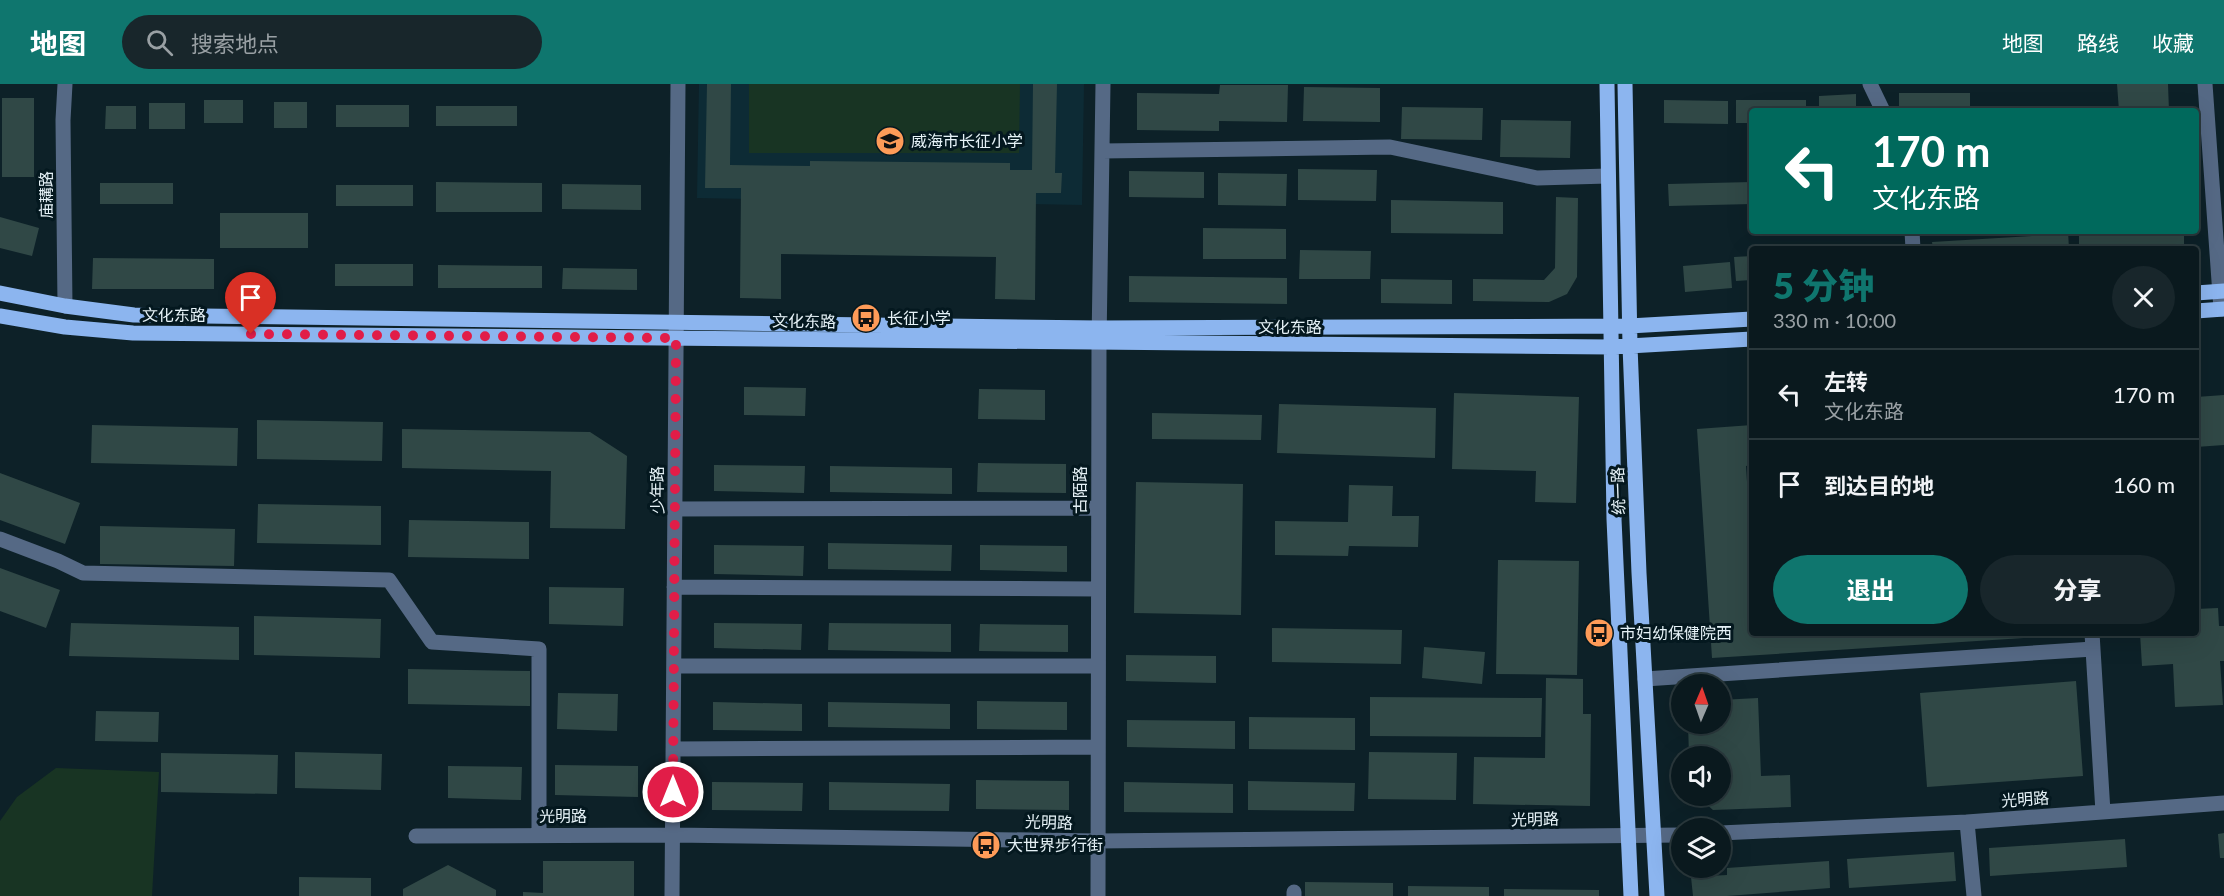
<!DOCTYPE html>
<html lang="zh">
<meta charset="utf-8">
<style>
body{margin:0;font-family:Lato,"Noto Sans SC",sans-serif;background:#18262b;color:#f1f3f6;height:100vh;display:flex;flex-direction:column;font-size:22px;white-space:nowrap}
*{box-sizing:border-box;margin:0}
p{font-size:20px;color:#99a0a4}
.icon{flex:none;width:33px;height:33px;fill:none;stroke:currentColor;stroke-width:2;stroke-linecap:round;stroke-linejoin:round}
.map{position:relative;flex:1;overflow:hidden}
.sheet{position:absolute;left:1749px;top:162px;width:450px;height:390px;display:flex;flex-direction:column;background:#0a191e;border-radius:6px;box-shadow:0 6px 24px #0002,0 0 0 2px #2a383c}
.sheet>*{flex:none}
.top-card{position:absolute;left:1749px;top:24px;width:450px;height:126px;border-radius:6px;box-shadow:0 6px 24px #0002,0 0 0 2px #2a383c;background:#00695c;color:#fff;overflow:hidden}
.needle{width:39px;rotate:2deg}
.controls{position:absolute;left:1671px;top:590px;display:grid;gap:12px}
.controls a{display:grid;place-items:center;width:60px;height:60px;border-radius:50%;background:#0a191e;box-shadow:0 6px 24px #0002,0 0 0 2px #2a383c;font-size:30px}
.pin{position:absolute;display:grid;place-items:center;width:51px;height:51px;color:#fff;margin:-62px -26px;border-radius:50% 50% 50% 0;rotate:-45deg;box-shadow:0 0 6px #0007}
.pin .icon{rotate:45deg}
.me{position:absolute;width:66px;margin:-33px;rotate:0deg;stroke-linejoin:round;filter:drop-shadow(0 0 4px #0008)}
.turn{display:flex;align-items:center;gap:21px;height:126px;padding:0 24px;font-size:27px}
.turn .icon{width:78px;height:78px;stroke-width:2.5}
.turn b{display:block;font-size:42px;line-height:51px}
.round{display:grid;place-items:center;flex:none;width:63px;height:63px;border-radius:32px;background:#18262b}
.summary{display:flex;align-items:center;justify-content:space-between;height:102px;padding:0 24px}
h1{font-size:36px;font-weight:800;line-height:45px;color:#0f766e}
.action{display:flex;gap:12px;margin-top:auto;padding:12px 24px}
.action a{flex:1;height:69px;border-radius:36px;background:#0f766e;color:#fff;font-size:24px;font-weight:800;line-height:69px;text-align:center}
.action a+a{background:#18262b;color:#f1f3f6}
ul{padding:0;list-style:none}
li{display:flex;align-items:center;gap:18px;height:90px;padding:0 24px;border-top:2px solid #2a383c}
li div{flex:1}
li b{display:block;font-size:22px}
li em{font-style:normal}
header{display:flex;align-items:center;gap:36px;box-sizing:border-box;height:84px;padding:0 30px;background:#0f766e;color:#fff}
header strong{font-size:28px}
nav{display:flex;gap:33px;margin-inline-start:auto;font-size:21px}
.search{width:420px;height:54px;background:#18262b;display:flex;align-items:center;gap:15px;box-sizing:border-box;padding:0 21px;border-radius:33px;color:#99a0a4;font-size:22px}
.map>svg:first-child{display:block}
.built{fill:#0d2b35}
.green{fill:#183423}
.building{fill:#304846}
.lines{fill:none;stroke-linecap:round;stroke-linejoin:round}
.minor{stroke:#556985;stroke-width:15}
.major{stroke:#8cb5ef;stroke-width:15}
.route{stroke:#e11d48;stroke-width:10;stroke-dasharray:0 18}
.labels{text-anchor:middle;stroke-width:6;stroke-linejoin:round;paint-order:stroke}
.poi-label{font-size:16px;fill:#e6f2f7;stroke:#04181f;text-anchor:start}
.street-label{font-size:16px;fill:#e6f2f7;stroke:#04181f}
</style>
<header>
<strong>地图</strong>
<div class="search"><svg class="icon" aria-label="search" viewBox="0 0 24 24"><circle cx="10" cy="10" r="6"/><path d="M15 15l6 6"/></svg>搜索地点</div>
<nav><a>地图</a><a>路线</a><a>收藏</a></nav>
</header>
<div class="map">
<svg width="2224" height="812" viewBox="0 0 2224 812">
<rect width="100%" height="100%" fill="#0d2128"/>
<path class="built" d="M699,0h385l-2,121 -385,-7z"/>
<path class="green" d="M749,0h271l-1,69h-270z
M56,684l103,4 -7,124h-152v-75l17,-24z"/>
<path class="building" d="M707,0h24l-1,81 80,1v-5l200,2v7h22l1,-86h24l-2,89h7l-1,20h-25l-1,107 -40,-1 1,-42 -215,-3v45l-41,-1 1,-110h-36z
M2117,0h51l1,27h-50z
M1220,1h68l-1,37 -68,-1v10l-82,-1v-37l82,1z
M1304,3l76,1v34l-77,-1z
M1899,9h71v18h-71z
M1856,10v17h-37v-15z
M2,14h32v79h-32z
M204,16h39v23h-39z
M1664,16l64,1v23l-64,-1z
M1736,16h70v11h-54v12h-16z
M274,18h33v26h-33z
M149,19h36v26h-36z
M336,21h73v22h-73z
M106,22h30v23h-31z
M436,22h81v20h-81z
M1402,23l81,1 -1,32 -81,-1z
M1501,36l70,1 -1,37 -70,-1z
M1298,85l79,1 -1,31 -78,-1z
M1129,87l75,1v26l-75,-1z
M1218,89l69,1 -1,32 -68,-1z
M436,98l106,1v29h-106z
M1752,98v22l-83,2 -1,-22z
M100,99h73v21h-73z
M562,100l79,1v25l-79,-1z
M336,101h77v21h-77z
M1556,113l22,1 -1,79 -10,17 -18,8 -76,-1v-22l71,1 11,-12z
M1391,116l112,2v32l-112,-1z
M220,129h88v35h-88z
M0,133l39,11 -7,28 -32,-8z
M1203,144l83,1v30h-83z
M2032,147h36l1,18h-136l-1,-7 100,-6z
M2079,147h105v18h-105z
M1300,166l71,1 -1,28h-71z
M1752,172v24l-16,1 -2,-24z
M93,174l121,1v30h-122z
M1730,178l2,26 -47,4 -2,-26z
M335,180h78v22h-78z
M438,181l104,1v22h-104z
M563,184l74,1v21l-75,-1z
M1129,192l158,2v26l-158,-2z
M1381,195l71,1v24l-71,-1z
M744,303l62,1 -1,28 -61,-1z
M979,305l66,1v30l-67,-1z
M1454,309l125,4 -3,106 -41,-1 1,-31 -84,-2z
M2224,311v50l-28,2v-50z
M1279,320l157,4 -1,50 -158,-5z
M1152,329l110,2 -1,25 -109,-1z
M257,336l126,2 -1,39 -125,-2z
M92,341l146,3 -1,38 -146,-3z
M1752,341v40l-6,1 6,93v74h272v5l-312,20 -15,-229z
M402,345l188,3 37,24 -2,73 -75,-1 1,-57 -149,-3z
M978,379l88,1v29l-89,-1z
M714,381l91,1 -1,27 -90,-2z
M830,382l122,2v26l-122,-2z
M0,389l80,30 -15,41 -65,-24z
M1136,398l107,2 -2,131 -107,-2z
M1349,401l44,1 -1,30h27l-1,31 -69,-1 -1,10 -73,-1v-34l73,1z
M258,420l123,2v39l-124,-2z
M409,436l120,2v37l-121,-2z
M100,442l135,3 -1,37 -134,-2z
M828,459l124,2 -1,26 -123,-2z
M714,461l90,1 -1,30 -89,-2z
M980,461l87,1v26l-87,-2z
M1498,476l81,1 -2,114 -81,-1z
M0,484l60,22 -14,38 -46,-17z
M549,503l75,1 -1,38 -74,-2z
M2218,524l1,18h5v35h-4l3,44 -48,2 -2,-43 -31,2 -2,-33h56v-24z
M254,532l127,3 -1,39 -126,-3z
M71,539l168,4v33l-170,-4z
M714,539l88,1 -1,26 -87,-2z
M829,539l122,1v28l-123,-2z
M980,540l88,1v27l-89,-1z
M1272,544l130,2 -1,34 -129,-2z
M1424,563l61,5 -3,32 -60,-6z
M1126,571l90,1v27l-90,-2z
M408,585l122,2v35l-122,-2z
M1546,594l37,1v35h8l-1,92 -117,-2 1,-47 71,1z
M2076,597l7,95 -156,11 -7,-94z
M558,609l60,1 -1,37 -60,-2z
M1370,613l172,1 -1,39 -171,-1z
M1758,614l3,78 29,-1 1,32 -78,3 -17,-15h24v-39h-31l-1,-33h32v-23z
M977,617l90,1v28l-90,-1z
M713,618l89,2v27l-89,-1z
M828,618l122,2v25l-122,-2z
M96,627l63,1 -1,30 -63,-1z
M1249,633l106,1v32l-106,-1z
M1127,636l108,1v28l-108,-2z
M295,668l87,2 -1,36 -86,-2z
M1369,668l88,1 -1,47 -88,-1z
M161,669l117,2 -1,39 -116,-2z
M555,681l83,1v31l-83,-2z
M448,682l74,1 -1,33 -73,-2z
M976,696l93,1v29l-93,-1z
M1248,697l107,2 -1,28 -106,-1z
M712,698l91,1 -1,28 -90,-1z
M829,698l121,2 -1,27 -120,-1z
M1124,698l109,2v29l-109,-1z
M2224,749v25h-4l-2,-24z
M2125,755l2,28 -137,9 -1,-28z
M1954,768l2,29 -107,7 -2,-29z
M543,777h91v35h-111v-4l20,1z
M1829,777l1,27 -103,8h-34l-2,-19 36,-2v-7z
M448,781l48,25v6h-93v-7z
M299,793l72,1v18h-72z
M1305,798l88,1v13h-88z
M1408,802l81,1v9h-81z
M1504,805l95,1v6h-95z"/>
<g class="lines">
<path class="minor" d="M1870,0l13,27
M2205,0l16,225
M1102,67l288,-4 147,31 71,-2
M1912,147l1,18
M65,222l-2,-186 2,-36
M675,425l423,-1
M0,455l58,22 25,12 306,7 43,62 107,7v185
M674,503l424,2
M2092,549l11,179
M674,582h424
M1645,595l448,-30
M673,665l425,-2
M1967,738l7,74
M1720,749l247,-11 257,-19
M416,752l257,-1 424,6 585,-6
M1294,808v4
M672,812l6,-812
M1098,812l1,-553 4,-259"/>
<path class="major" d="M1607,0l7,435 17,377
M1625,0l5,262 9,227 18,323
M0,209l65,13 69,9 965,13 530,-2 123,-7
M2196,209l28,-2
M2196,227l28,-2
M0,232l65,11 68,6 1478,14 141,-8"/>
</g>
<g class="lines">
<path class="route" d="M251,250l425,4 -3,454"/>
</g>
<defs>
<g id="school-disc" transform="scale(1.5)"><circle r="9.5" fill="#fe9b58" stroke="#04181f"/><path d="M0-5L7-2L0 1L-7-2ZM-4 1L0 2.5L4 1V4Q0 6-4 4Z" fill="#111"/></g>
<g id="bus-disc" transform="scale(1.5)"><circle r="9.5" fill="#fe9b58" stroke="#04181f"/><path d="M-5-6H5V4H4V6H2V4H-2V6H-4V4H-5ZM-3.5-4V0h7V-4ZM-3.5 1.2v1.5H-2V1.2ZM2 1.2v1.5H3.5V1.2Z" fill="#111"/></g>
</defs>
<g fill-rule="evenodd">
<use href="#school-disc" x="890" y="57"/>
<use href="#bus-disc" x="866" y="234"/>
<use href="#bus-disc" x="1599" y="549"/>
<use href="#bus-disc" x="986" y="761"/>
</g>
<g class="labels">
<g class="poi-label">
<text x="911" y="63">威海市长征小学</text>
<text x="887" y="240">长征小学</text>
<text x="1620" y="555">市妇幼保健院西</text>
<text x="1007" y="767">大世界步行街</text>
</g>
<g class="street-label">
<text transform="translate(46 111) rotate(-90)" y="6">庙耩路</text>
<text x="174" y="237">文化东路</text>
<text transform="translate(804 237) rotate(1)" y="6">文化东路</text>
<text x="1290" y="249">文化东路</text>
<text transform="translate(657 406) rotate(-90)" y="6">少年路</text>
<text transform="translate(1080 406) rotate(-90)" y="6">古陌路</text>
<text transform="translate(1618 407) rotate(-92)" y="6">统一路</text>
<text transform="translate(2025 715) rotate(-4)" y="6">光明路</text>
<text x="563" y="738">光明路</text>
<text transform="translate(1535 735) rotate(-1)" y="6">光明路</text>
<text transform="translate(1049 738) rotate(2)" y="6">光明路</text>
</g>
</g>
</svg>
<div class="controls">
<a><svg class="needle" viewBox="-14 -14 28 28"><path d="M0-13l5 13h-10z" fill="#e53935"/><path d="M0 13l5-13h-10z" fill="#99a0a4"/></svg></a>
<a><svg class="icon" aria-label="sound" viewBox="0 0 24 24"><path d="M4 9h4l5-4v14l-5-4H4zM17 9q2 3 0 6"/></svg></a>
<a><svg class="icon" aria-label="layers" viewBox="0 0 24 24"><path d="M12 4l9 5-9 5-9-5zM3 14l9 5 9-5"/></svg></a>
</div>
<div class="pin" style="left:251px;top:250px;background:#d93025"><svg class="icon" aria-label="arrive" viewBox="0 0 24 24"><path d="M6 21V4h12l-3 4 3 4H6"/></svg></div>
<svg class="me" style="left:673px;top:708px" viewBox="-20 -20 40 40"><circle r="17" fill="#e11d48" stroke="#fff" stroke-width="3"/><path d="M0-11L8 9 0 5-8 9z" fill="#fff"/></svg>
<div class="top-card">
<div class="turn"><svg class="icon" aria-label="left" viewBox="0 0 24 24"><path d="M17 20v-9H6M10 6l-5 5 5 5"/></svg><div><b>170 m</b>文化东路</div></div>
</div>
<section class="sheet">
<div class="summary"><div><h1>5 分钟</h1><p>330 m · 10:00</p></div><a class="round"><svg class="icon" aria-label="close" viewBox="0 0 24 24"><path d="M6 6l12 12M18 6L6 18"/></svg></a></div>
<ul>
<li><svg class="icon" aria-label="left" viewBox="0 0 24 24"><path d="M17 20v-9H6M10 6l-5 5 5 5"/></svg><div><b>左转</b><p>文化东路</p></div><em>170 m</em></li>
<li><svg class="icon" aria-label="arrive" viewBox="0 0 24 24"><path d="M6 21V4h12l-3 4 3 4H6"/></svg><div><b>到达目的地</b></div><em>160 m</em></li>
</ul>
<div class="action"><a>退出</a><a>分享</a></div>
</section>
</div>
